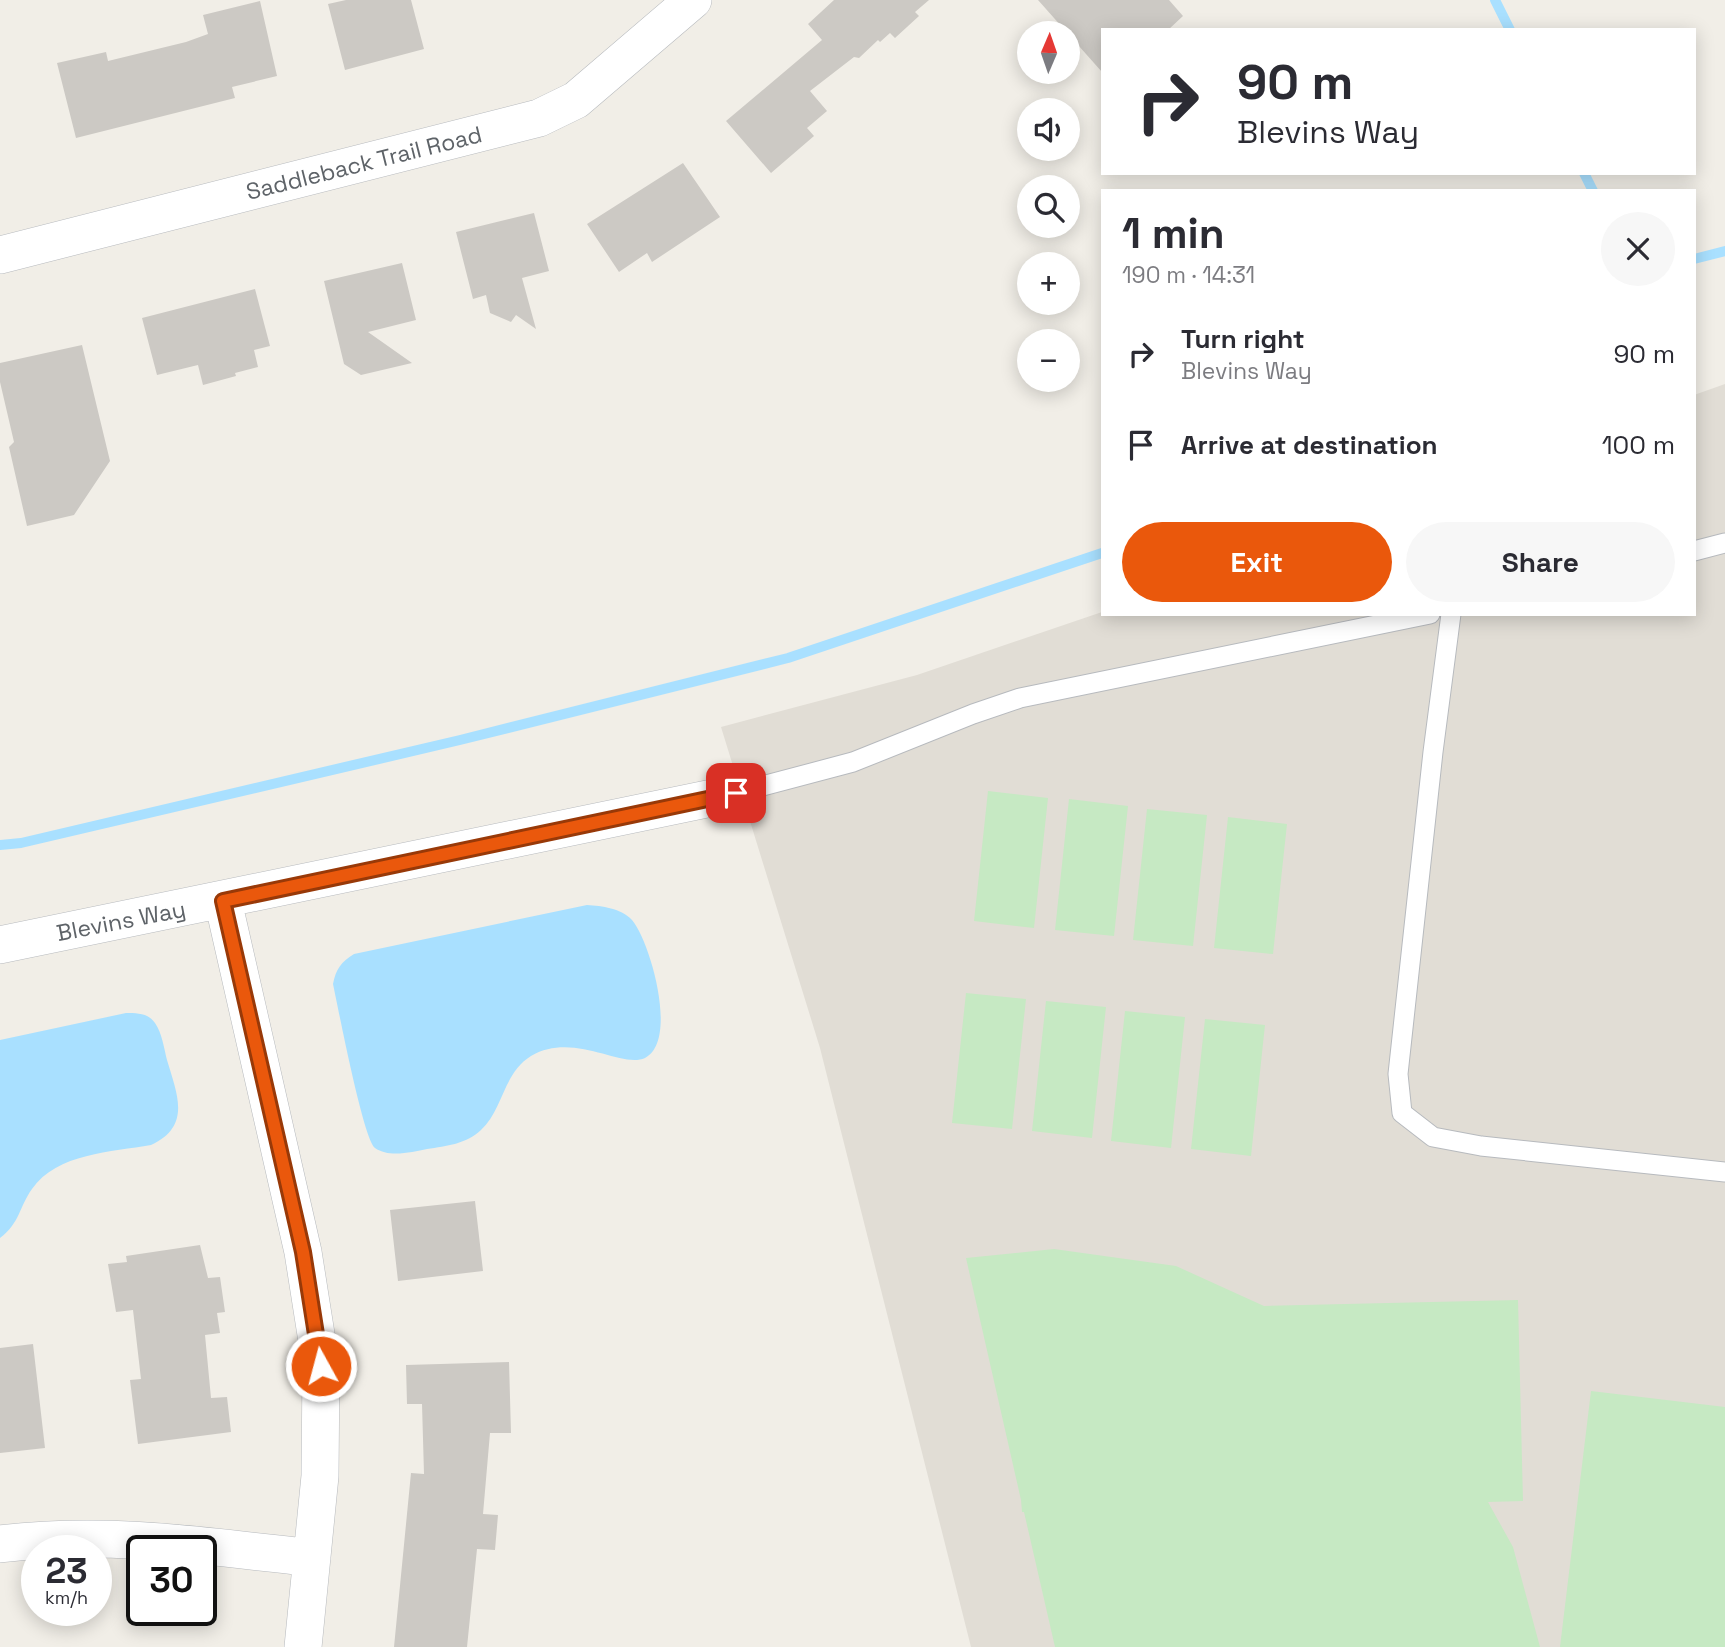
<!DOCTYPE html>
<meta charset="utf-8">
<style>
body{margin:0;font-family:"Space Grotesk",sans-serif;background:#f7f7f7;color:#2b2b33;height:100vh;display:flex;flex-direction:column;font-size:26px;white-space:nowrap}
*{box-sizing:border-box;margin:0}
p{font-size:23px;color:#7c7c81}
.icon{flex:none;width:38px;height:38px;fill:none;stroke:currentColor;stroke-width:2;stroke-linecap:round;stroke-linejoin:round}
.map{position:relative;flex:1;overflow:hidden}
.sheet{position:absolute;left:1101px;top:189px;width:595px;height:427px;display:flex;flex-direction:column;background:#fff;border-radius:0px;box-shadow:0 4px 18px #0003}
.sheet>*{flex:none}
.top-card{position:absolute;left:1101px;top:28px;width:595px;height:147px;border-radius:0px;box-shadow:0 4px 18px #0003;background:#fff;color:#2b2b33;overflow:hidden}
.needle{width:46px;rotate:2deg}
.fabs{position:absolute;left:1017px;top:21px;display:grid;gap:14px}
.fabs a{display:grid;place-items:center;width:63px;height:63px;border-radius:50%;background:#fff;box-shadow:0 4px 18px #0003;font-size:35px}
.speed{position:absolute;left:21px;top:1535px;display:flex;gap:14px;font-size:35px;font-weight:700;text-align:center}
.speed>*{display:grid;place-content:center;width:91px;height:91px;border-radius:50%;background:#fff;box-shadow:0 4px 18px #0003;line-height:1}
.speed small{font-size:18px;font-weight:400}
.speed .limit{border:4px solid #111;border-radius:10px;background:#fff;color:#111}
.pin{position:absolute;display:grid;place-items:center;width:60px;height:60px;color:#fff;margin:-30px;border-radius:14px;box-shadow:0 4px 10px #0006}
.me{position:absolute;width:77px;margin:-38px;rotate:353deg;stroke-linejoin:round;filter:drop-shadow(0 0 5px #0008)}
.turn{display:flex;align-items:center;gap:24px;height:147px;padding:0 21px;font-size:32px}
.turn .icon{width:91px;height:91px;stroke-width:2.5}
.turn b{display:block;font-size:49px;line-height:60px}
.round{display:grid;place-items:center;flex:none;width:74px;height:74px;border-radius:37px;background:#f7f7f7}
.head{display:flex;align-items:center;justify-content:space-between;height:119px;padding:0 21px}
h1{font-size:42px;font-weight:700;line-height:52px}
.button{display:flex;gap:14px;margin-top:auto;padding:14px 21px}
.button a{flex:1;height:80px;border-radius:42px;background:#ea580c;color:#fff;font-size:28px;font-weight:700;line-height:80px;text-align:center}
.button a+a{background:#f7f7f7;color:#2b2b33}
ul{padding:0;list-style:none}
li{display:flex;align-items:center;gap:21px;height:91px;padding:0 21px}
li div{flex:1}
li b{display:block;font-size:26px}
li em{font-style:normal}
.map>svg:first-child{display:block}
.education{fill:#e1ddd5}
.green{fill:#c6e9c3}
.water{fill:#a9e0ff}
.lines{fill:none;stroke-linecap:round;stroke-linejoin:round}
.stream{stroke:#a9e0ff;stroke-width:10}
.building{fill:#ccc9c4}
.lane-casing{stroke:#b7babe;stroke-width:21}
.street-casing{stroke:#b7babe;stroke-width:38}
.lane{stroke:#fff;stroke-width:19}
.street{stroke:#fff;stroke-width:37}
.route-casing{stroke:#983908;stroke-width:18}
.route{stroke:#ea580c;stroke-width:12}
.labels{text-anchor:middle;stroke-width:7;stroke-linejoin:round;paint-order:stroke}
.street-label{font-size:23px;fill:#5e6368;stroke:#fff}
</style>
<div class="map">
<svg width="1725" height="1647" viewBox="0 0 1725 1647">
<rect width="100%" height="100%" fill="#f1eee7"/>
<path class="education" d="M1725,384v1263h-754l-151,-599 -99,-321 196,-52 185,-63v2h592v-219z"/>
<path class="green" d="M988,791l60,7 -14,130 -60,-7z
M1069,799l59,7 -14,130 -59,-6z
M1147,809l60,6 -14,131 -60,-6z
M1228,817l59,7 -14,130 -59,-6z
M966,993l60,6 -14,130 -60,-6z
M1046,1001l60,6 -14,131 -60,-7z
M1125,1011l60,6 -14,131 -60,-7z
M1205,1019l60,6 -14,131 -60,-7z
M1054,1249l122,17 88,40 254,-6 5,201 -35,1 25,45 27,100h-485l-31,-135h-2l-1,-12 -55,-242z
M1591,1391l134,16v240h-165z"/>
<path class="water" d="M587,905c15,1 34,3 45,15 18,21 47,121 13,138 -24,11 -71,-27 -114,-2 -28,17 -28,54 -50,74 -15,14 -34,16 -54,19 -15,3 -38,9 -52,-1 -12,-10 -37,-141 -42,-164 3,-15 8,-22 21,-30z
M126,1013c11,0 22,0 29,10 7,10 9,25 12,37 10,34 25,66 -16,85 -39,7 -94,8 -119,44 -13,18 -12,34 -32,49v-198z"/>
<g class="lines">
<path class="stream" d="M1495,0l15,30
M1584,173l9,18
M1694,259l31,-8
M0,845l21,-2 439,-103 328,-82 314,-105"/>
</g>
<path class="building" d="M346,0h65l13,49 -79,21 -17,-66z
M834,0h95l-14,12 4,4 -24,22 -5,-5 -10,9 -2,-2 -19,18 -5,-1 -44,34 17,20 -20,17 7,8 -43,37 -45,-52 96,-81 -14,-16z
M1038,0h131l14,16 -15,14h-66v42z
M260,1l17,75 -45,11 3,11 -159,40 -19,-75 49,-11 2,9 78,-19 22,-8 -5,-19z
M683,163l37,54 -68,45 -5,-9 -28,19 -32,-48z
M534,213l15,58 -27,7 14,51 -20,-14 -5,7 -21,-9 -4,-18 -13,4 -17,-67z
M402,263l14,57 -48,12 44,31 -51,12 -17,-11 -20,-83z
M255,289l15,57 -16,4 4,17 -23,6 1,3 -33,9 -5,-20 -41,10 -15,-57z
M82,345l28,116 -36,54 -47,11 -18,-79 5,-5 -14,-60v-19z
M475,1201l8,70 -85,10 -8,-71z
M200,1245l8,33 12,-1 5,35 -8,1 3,20 -15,2 6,63 16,-1 4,35 -93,12 -8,-64 11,-1 -8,-69 -17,2 -8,-48 19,-2 -1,-6z
M33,1344l12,104 -45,5v-105z
M509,1362l2,71h-21l-7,81 15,1 -3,35 -18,-1 -10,98h-73l17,-174 13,1 -2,-70h-15l-1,-39z"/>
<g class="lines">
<g class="lane-casing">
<path id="lane" d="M1694,551l31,-8
M1451,614l-18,138 -35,322 4,39 31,24 48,9 244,26
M736,793l117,-31 120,-48 47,-16 410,-84"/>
</g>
<g class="street-casing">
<path id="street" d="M0,255l539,-137 37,-18 117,-100
M223,901l80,351 18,114 -1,110 -17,171
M0,945l736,-152
M0,1544c107,-13 206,2 312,14"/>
</g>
<use href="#lane" class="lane"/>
<use href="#street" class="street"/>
</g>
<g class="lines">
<g class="route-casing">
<path id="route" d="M321,1366l-18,-114 -80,-351 513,-108"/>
</g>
<use href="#route" class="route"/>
</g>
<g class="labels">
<g class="street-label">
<text transform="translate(364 163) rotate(-14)" y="8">Saddleback Trail Road</text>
<text transform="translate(121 921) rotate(-11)" y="8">Blevins Way</text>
</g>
</g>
</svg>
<div class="fabs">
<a><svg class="needle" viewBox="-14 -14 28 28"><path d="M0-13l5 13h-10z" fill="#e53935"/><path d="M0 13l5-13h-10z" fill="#7c7c81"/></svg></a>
<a><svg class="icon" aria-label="sound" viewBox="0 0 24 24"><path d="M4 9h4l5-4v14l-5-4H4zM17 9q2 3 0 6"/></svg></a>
<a><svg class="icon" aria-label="search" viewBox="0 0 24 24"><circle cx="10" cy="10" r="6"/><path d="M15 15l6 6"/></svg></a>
<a>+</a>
<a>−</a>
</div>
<div class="speed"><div>23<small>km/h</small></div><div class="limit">30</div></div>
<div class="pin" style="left:736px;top:793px;background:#d93025"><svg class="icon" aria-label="arrive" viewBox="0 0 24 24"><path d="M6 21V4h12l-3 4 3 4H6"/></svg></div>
<svg class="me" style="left:321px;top:1366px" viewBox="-20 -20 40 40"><circle r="17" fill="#ea580c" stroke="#fff" stroke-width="3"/><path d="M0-11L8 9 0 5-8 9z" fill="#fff"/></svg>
<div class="top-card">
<div class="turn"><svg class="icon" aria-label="right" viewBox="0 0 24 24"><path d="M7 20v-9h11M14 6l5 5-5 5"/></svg><div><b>90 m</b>Blevins Way</div></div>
</div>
<section class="sheet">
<div class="head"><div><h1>1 min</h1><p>190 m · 14:31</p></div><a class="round"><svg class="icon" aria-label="close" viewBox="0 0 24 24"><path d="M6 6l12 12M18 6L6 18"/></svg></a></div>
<ul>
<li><svg class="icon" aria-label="right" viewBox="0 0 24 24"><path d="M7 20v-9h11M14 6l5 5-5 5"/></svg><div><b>Turn right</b><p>Blevins Way</p></div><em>90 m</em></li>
<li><svg class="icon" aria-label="arrive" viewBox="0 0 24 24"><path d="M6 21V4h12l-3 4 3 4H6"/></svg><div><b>Arrive at destination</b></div><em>100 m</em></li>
</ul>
<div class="button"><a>Exit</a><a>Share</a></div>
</section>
</div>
